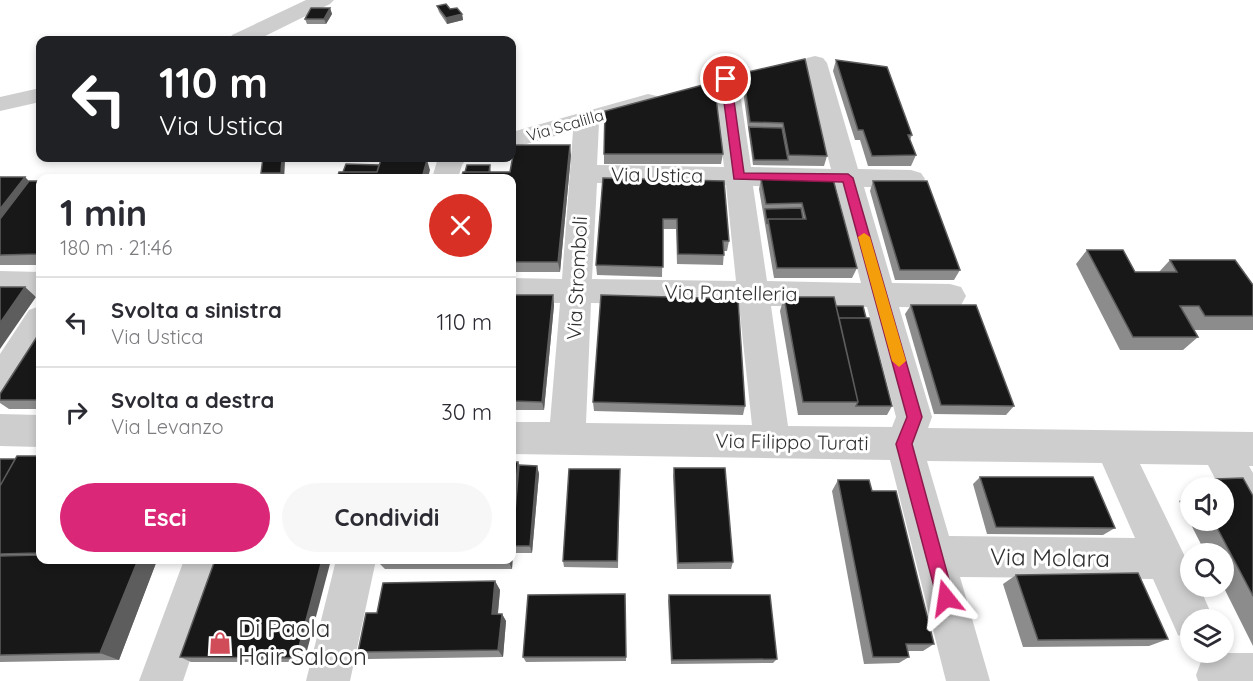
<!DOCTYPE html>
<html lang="it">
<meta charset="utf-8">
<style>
body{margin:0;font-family:Quicksand,sans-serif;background:#f7f7f7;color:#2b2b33;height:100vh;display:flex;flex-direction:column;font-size:22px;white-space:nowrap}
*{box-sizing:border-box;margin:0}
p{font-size:20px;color:#7c7c81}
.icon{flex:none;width:33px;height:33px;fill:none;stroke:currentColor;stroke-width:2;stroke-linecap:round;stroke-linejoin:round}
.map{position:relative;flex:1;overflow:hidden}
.details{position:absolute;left:36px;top:174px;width:480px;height:390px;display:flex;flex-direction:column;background:#fff;border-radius:12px;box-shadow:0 3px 9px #0003}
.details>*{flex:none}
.banner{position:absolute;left:36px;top:36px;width:480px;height:126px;border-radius:12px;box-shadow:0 3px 9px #0003;background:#202124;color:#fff;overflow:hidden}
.tools{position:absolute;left:1180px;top:477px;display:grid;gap:12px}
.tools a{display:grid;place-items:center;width:54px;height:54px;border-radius:50%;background:#fff;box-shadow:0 3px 9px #0003;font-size:30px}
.pin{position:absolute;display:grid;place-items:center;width:51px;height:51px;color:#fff;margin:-26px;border:3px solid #fff;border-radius:50%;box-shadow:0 2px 6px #0007}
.me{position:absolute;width:66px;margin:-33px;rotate:345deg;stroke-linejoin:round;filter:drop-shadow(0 0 4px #0008)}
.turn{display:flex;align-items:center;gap:21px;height:126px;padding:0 24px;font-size:27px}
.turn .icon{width:78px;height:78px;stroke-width:2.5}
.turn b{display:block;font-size:42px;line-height:51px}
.round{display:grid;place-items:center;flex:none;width:63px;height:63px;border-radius:32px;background:#f7f7f7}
.overview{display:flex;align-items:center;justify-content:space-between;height:102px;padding:0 24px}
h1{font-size:36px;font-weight:800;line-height:45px}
.button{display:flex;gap:12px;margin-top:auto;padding:12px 24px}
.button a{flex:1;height:69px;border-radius:36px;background:#db2777;color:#fff;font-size:24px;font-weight:800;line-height:69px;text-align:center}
.button a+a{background:#f7f7f7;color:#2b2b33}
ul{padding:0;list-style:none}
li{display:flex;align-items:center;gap:18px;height:90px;padding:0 24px;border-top:2px solid #e1e1e2}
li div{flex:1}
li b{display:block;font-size:22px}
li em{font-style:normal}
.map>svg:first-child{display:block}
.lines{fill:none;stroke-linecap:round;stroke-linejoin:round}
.minor{fill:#cecece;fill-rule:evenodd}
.wall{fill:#8c8c8c}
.shaded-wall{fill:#5d5d5d}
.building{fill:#181818;stroke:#5d5d5d;stroke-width:1.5}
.route{fill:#db2777;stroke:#8e194d;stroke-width:1.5}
.slow{fill:#f59e0b}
.labels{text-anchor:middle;stroke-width:6;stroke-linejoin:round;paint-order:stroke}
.far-street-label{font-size:16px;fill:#313131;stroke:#fff}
.street-label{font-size:20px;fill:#313131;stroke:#fff}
.near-street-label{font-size:24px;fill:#313131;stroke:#fff}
.near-poi-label{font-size:24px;fill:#313131;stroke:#fff;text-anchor:start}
</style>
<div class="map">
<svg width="1253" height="681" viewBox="0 0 1253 681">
<rect width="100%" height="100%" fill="#fff"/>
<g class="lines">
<path class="minor" d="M306,0h28l-4,4 -73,36h-28l3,-5z
M815,56l8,2 4,5 31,106 53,1 10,3 4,6 -4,6 -10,3 -47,-1 28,96 58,1 11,3 5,9 -5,9 -11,3 -51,-1 33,110 -4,11 325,4v34h-4l4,7v56l-14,-6 -15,-28v-7h-4l-12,-23 -68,-1 51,105v17h8l15,34h-23v21l-13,-6 -25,-56 -193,-2 30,104h-44l-56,-221 -378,-6v-32h38l10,-119 -48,-1v-24l50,1 11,-148 -61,17v-16l136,-38 9,2 3,5 -3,5 -58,17 -2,42 127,2 -10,-88 4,-5h16l4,5 13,88 80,2 -28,-106 4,-5zM597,183l129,2 10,96 -144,-2zM753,186l83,1 25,96 -94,-2zM591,303l148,2 13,120 -166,-2zM771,306l96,1 29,110 -4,10 -104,-1zM927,461l175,2 33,75 -186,-2z
M40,88v14l-40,9v-14z
M438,158h29l-5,7 -4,13h-26z
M0,271l40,1v24l-40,-1z
M40,306v40l-28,47 -12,5v-44l29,-44z
M0,414l40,1v32l-40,-1z
M184,560h40l-41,121h-44z
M336,560h40l-26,121h-44z
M1218,653h35v28h-55l-2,-6 6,-16z"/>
</g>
<path class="wall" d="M437,6l25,8 1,6 -16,4 -8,-12z
M330,8l2,6 -6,10h-19l-2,-5z
M836,60l76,75 -2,5 6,15 -5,11h-43l-8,-26h-5l-22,-69z
M743,73l84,83 -3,10 -71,-1 -11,-82z
M604,154h119l-2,10h-117z
M571,155l-11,117h-48v-94l-47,-6 25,-7 1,7h19z
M263,158h22l-1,20h-20l-3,-5z
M0,177h25l4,4h11v84h-40z
M603,178l126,63 -2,10h-3l-1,14 -46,-1 -1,-35h-13l-1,48 -65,-2 -1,-10z
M761,179h72l24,89 -5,10h-78l-15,-89z
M873,181l87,89 -6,10h-59l-25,-89z
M1087,250l48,22h24l11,-12 83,25v45h-59l4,7 -15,13h-63l-44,-86z
M512,295h41l1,10 -10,105h-32z
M784,297l52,9 30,12 26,88 -5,9h-89l-18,-104z
M911,305l103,101 -8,9 -72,-1 -29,-100z
M40,332v77h-31l-9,-6v-9z
M593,402l152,4 -2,9 -149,-4z
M40,456v104h142l-1,2 -25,1 -37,97 -119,2v-203h15z
M512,462h6l1,3 18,1 2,8 -7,79h-19l-1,16h-127l-6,-6 133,-3z
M674,468l59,94 -2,7h-54l-4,-93z
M620,477l-2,91 -54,-1 -1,-6z
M980,477l135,51 -12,7 -116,-1 -14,-50z
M1215,479l38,17v150l-30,-60h1v-32h-18l-27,-53 12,-8v27h33v-32h-23z
M838,480l34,11 62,153 -11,7h-15l1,6 -10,6 -35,1 -32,-173z
M215,560l89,102h-113l-11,-5z
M1016,575l152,64 -19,7 -126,1 -20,-63z
M495,581l5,9 -2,24h4l4,7 -3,36 -135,2 -10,-7 19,-39z
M625,594l1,67 -100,1 -3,-5z
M669,595l108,64 -4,4 -102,1 -3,-63z"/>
<path class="shaded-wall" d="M330,8l2,6 -6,10 -2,-5z
M462,14l1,6 -16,4 -1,-6z
M570,145l1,10 -11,117 -2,-10z
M282,158h3l-1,20 -3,-5z
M427,160l3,10 -2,8h-6z
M25,177l13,15 -38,52v-35z
M25,287l11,10 -36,52v-26z
M553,295l1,10 -10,105 -2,-8z
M518,462l3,12 -9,72v-21z
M537,466l2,8 -7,79 -2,-7z
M512,548l1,5 -1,16 -3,-7v-2h3z
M138,560h13l5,3 -37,97 -19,-7z
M322,560h9l-27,102 -8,-4z
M495,581l5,9 -3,31 -5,-7z
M502,614l4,7 -3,36 -5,-7z"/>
<path class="building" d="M446,4l4,5 7,-1 5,6 -16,4 -9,-12z
M311,8h19l-6,11h-19z
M805,59l22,97 -38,-1 -6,-32 -33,-1 -7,-49z
M836,60l51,7 25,68h-4l8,20 -44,1 -9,-26h-5z
M714,82l9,72h-119l1,-43z
M749,127l33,1 6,32h-34z
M515,145h55l-12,117h-46v-84h-51l2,-6h47z
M263,158h19l-1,15h-20z
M381,160h46l-5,18h-85l2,-6h38z
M346,164l33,1 -2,7h-34z
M467,165h23l-1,7h-24z
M0,177h25l-25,32z
M603,178l121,3 5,60h-6l1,14 -46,-1 -1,-35h-14v48l-67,-2z
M761,179h72l24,89h-80l-9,-49h38l-4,-16 -36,1z
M29,181h11v73l-40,1v-36z
M873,181h54l33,89h-60z
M801,208l2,11h-35l-1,5 -2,-15z
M1087,250h36l12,22h42l-7,-12h65l18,25v31h-48l-6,-10h-19l18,31h-65z
M0,287h25l-25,36z
M512,295h41l-11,107 -30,-1z
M601,295l137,4 7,107 -152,-4z
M784,297h50l24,105h-55z
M911,305h65l38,101 -73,-1z
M836,306h27l3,12h-27z
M839,318h30l23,88h-36l2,-4z
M40,332v68h-40v-6z
M17,456h23v97l-40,1v-68z
M0,459h15l-15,27z
M512,462h6l-6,63z
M519,465l18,1 -7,80h-18z
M674,468h51l8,94 -55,1z
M569,469h51l-3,92h-54z
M980,477h113l22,51 -119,-1z
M1243,478l10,18v100l-40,-76h11v-32h-4l-5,-9z
M838,480h31l3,11h24l38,153h-28l3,13h-36z
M40,555v5h98l-38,93 -100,2v-99z
M215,560h107l-26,98 -116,-1z
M380,560h129v2l-130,1z
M1138,573l30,66 -130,1 -22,-65z
M495,581l-3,33h10l-4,36 -140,2 8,-39h11l6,-30z
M625,594l1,63h-103l5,-62z
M669,595h101l7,64 -105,1z"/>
<path class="route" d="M726,76l5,3 13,94 104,1 5,4 69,239 -10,27 42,154 -2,6 -6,3 -6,-3 -3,-6 -41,-154 11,-27 -64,-235 -109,-3 -13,-100z"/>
<path class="slow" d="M864,233l6,4 36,124 -7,6 -7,-6 -34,-124z"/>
<defs>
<g id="shop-bare" transform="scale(1.8)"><path d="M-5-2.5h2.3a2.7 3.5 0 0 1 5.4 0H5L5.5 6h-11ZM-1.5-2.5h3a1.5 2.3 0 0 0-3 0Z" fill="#d04c59" stroke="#fff" stroke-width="2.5" paint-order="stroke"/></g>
</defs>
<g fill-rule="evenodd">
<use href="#shop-bare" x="220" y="643"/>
</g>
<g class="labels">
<g class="far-street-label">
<text transform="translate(565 125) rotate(-16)" y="6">Via Scalilla</text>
</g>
<g class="street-label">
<text transform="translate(657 175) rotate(1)" y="7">Via Ustica</text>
<text transform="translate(577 278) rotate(-87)" y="7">Via Stromboli</text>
<text transform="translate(731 293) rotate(1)" y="7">Via Pantelleria</text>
<text transform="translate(792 442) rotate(1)" y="7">Via Filippo Turati</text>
</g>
<g class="near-street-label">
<text transform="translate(1050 558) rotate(1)" y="8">Via Molara</text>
</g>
<g class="near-poi-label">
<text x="238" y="637">Di Paola<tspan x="238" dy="28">Hair Saloon</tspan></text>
</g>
</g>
</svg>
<div class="tools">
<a><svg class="icon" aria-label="sound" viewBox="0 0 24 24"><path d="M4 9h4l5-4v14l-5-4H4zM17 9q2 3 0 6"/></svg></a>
<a><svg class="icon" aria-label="search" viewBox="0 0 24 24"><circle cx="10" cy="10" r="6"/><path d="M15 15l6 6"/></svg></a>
<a><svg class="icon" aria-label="layers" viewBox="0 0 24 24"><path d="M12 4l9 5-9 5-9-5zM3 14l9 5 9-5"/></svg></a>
</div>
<div class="pin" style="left:726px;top:79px;background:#d93025"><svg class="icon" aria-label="arrive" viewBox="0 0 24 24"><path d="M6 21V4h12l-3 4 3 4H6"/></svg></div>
<svg class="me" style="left:946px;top:598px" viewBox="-20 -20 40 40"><path d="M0-17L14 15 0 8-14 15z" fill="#db2777" stroke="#fff" stroke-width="4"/></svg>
<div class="banner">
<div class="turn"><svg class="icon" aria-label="left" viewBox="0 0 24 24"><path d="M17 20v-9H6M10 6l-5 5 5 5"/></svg><div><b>110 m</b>Via Ustica</div></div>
</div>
<section class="details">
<div class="overview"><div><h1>1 min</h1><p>180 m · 21:46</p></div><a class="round" style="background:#d93025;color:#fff"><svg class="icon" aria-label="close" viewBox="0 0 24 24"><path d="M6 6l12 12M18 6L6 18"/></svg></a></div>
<ul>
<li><svg class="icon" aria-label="left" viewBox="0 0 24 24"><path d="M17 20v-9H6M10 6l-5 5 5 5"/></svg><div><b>Svolta a sinistra</b><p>Via Ustica</p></div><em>110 m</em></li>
<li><svg class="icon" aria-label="right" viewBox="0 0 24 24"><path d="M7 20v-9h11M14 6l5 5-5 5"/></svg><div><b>Svolta a destra</b><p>Via Levanzo</p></div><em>30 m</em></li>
</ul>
<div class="button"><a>Esci</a><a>Condividi</a></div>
</section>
</div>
